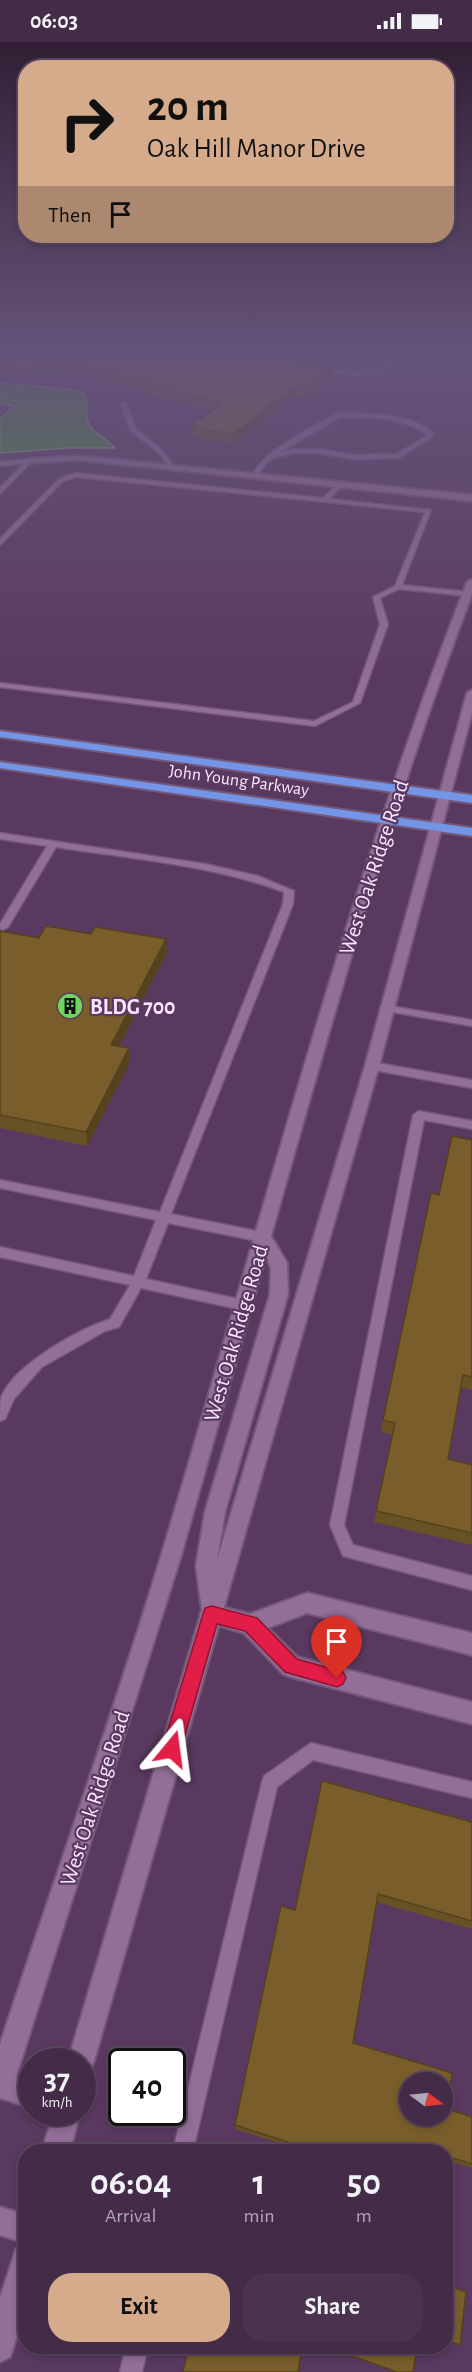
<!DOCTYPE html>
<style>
body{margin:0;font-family:"Alegreya Sans",sans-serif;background:#4b334f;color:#f1f3f6;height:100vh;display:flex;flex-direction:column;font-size:22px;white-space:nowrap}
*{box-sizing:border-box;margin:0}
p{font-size:20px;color:#afa7b4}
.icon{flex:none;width:33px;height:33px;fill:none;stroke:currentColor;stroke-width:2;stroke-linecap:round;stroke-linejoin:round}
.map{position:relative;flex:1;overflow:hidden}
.drawer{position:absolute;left:18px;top:2102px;width:435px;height:210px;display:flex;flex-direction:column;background:#442b48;border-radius:24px;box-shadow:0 3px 9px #0003,0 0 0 2px #5c4760}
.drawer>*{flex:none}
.hud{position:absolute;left:18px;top:18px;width:436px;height:183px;border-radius:24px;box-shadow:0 3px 9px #0003,0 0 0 2px #5c4760;background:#d6ab8b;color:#111;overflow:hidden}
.needle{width:39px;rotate:105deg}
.fabs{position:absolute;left:399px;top:2030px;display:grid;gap:12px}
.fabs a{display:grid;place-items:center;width:54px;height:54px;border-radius:50%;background:#442b48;box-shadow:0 3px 9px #0003,0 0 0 2px #5c4760;font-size:30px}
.speed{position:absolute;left:18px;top:2006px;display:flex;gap:12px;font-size:30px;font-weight:700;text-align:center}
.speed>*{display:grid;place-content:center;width:78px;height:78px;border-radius:50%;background:#442b48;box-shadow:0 3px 9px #0003,0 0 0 2px #5c4760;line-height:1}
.speed small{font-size:15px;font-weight:400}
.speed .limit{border:3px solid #111;border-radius:9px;background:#fff;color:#111}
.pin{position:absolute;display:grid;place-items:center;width:51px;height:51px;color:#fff;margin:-62px -26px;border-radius:50% 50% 50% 0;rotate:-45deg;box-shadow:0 0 6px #0007}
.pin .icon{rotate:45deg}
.me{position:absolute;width:66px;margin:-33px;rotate:16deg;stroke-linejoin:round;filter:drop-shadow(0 0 4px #0008)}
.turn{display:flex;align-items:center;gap:21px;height:126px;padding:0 30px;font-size:27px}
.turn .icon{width:78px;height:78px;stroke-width:2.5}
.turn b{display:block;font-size:42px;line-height:51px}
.then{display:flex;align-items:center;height:57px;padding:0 30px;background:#0003;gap:12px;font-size:22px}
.eta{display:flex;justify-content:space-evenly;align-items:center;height:102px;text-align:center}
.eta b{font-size:36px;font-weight:700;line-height:42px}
.action{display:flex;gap:12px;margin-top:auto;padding:12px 30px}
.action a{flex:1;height:69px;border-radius:24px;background:#d6ab8b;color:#111;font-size:24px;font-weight:700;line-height:69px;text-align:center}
.action a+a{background:#4b334f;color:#f1f3f6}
.status{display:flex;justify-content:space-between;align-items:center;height:42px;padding:0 30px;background:#442b48;direction:ltr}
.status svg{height:16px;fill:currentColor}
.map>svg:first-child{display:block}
.water{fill:#3f8d33;stroke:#77a870;stroke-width:1.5}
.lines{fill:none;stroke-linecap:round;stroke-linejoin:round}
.service-casing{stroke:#735778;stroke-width:3}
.minor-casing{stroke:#735778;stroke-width:4}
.tertiary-casing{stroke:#735778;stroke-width:4}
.trunk-casing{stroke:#735778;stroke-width:4}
.service{fill:#926e98;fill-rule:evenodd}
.minor{fill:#926e98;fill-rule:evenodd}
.tertiary{fill:#926e98;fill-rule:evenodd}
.trunk{fill:#7495e5;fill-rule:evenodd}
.wall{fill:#685125}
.shaded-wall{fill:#55421e}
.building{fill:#795e2b;stroke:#55421e;stroke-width:1.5;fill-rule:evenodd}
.route{fill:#e11d48;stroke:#92132f;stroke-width:1.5}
.labels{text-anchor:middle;stroke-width:4.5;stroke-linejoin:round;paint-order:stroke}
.far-street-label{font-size:18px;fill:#fae6fe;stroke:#5a3960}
.street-label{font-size:22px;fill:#fae6fe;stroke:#5a3960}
.poi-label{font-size:22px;font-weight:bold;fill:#fae6fe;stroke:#5a3960;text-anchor:start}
</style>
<div class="status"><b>06:03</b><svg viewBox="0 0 49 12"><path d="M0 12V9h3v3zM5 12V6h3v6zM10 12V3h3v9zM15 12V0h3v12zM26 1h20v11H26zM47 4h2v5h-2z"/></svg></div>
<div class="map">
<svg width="472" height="2330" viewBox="0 0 472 2330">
<rect width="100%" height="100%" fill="#5a3960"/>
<path class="water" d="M0,341l66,6 18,4c5,9 1,17 3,26 3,14 19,19 28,29h-48l-67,5v-34l14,-13 -14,-2z"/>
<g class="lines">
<g class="service-casing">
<path id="service" d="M222,312h14l34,6 -3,2z
M402,312h6c-26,17 -38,25 -71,19 -7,-2 -16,-3 -23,-6l3,-2c17,4 39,11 56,6 11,-3 19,-11 29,-17z
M124,360l3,2 8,24 26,21 14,19h-4l-14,-17 -27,-21 -9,-26z
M339,371c31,0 69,0 94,20l-2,5 -33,20 -42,1 -40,-6h-22l-21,5 -7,5 -9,13h-4c5,-22 64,-53 86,-63zM340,375c30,0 61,0 87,17l-1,2 -29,18 -41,1 -40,-6h-22l-15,4z
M29,417l2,3 -31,32v-6l24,-25 -24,3v-4z
M75,431l248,25 17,-16 3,2 -13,15 101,11 -29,75 66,7 3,2 -3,2 -69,-7 -19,9 8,26 -28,79 -45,23 -315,-39v-4l314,38 39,-19 27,-78 -7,-27 22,-11 30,-74 -349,-35 -13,4 -63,64v-6l59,-60z
M0,791l205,31 53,12 36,15 -1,13 -122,310 91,18 4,2 2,3 -2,3 -4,2 -94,-19 -22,56 97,21 5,1 1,4 -1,4 -5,1 -102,-22 -22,39 -14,4 -63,36 -28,32 -9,20 -5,2c0,-7 0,-17 1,-23 11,-32 78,-69 109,-79l20,-34 -130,-28v-10l134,29 22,-56 -156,-32v-8l160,32 123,-308 1,-12c-72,-27 -152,-33 -228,-45l-48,80 -5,3 -3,-1v-5l47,-78 -47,-7z
M385,963l87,15v6l-91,-16 -1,-2 1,-2z
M372,1020l100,18v8l-104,-19 -1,-3z
M419,1069l53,10v8l-48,-9 -80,405 9,20 119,31v14l-129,-34 -13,-31 83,-410z
M311,1701l161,39v16l-159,-38 -36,27 -84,364h-20l89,-369 2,-6z
M126,2304h22l-6,26h-22z"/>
</g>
<g class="minor-casing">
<path id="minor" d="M79,414l393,39v6l-393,-41 -50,3 -4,-2 4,-2z
M307,1551l165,40v22l-165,-42 -39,15 29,29 175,45v22l-181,-47 -8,-3 -39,-41 -40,-12 -4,-7 4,-7 7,-3 39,10z"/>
</g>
<g class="tertiary-casing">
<path id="tertiary" d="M472,537v15c-80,210 -140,427 -201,642l16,27 1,31 -63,218 -8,48 148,-494 102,-373 5,-3v23l-93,353 -285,995 -4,9 -8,3v-12h-14l134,-451 -6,-44 9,-54 65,-218 1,-25 -5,-14 -85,301 -165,521 16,5v26l-32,-10v-54c54,-164 112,-326 162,-491 98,-325 181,-655 305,-971z
M54,2070h26l-10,39h-28z
M0,2165l26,8v28l-26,-8z
M26,2203v65l-16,47 -10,5v-64l16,-49z"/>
</g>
<g class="trunk-casing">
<path id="trunk" d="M0,689l472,64v8l-472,-66z
M0,720l472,66v8l-472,-68z"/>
</g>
<use href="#service" class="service"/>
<use href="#minor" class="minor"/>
<use href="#tertiary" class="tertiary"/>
<use href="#trunk" class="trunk"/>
</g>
<path class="wall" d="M0,312l333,21 -28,22 -9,-2 -63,49 -39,-7v-3h-1l-1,-9 22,-15 -66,-16v-4l-106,-22 -12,10 -30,-3z
M0,889l39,7 128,15 -48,93 10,2 1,14 -43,84 -87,-18z
M472,1098v250l-11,-3 -13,72 24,6v80l-98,-23 18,-87 -11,-3 2,-12 56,-225z
M472,1780v107l-96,-27 -23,141 94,66 25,8v51l-26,-8v-9h-141l-70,-22v-4l60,-215z"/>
<path class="shaded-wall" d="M41,317l1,9 -12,10 -1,-9z
M333,324v9l-28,22v-9z
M296,344v9l-63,49v-10z
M166,897l1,14 -54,105 -2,-13z
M129,1006l1,14 -43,84 -1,-14z"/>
<path class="building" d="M0,312h219l32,4 5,-3 77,11 -28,22 -9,-2 -63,48 -39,-6 3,-2 -5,-1 31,-22 -75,-18 4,-3 -111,-23 -12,10 -29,-2z
M46,884l45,8 4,-7 71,12 -55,106 18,3 -43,84 -86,-17v-184l39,7z
M452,1094l20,4v237l-9,-2 -15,84 24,6v68l-96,-22 19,-88 -12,-3 48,-227 8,2z
M322,1739l150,41v99l-94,-27 -25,149 99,30 -5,36 25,8v47l-26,-8v-5h-130l-81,-26 46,-219 14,4zM410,2040h32v33h-32z
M446,2243l20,7 -6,53 -14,-5z
M189,2304h113l-4,26h-115z
M324,2304h93l-4,26h-16z"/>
<linearGradient id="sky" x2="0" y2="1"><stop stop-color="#321f35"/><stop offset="0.49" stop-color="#65547a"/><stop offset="1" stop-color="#65547a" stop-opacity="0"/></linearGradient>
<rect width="472" height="638" fill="url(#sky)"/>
<path class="route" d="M212,1564l45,12 40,41 46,13 3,6 -3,6 -6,3 -52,-15 -40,-41 -28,-7 -36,125 -3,6 -6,3 -7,-3 -3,-6 41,-135 2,-6z"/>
<defs>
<g id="building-disc" transform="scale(1.35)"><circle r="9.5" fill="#6fd360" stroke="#5a3960"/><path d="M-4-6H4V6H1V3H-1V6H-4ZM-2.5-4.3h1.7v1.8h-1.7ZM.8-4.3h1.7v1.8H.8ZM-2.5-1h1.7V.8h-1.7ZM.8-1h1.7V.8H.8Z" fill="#111"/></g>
</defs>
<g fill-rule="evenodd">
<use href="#building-disc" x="70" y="964"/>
</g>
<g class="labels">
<g class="far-street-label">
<text transform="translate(239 738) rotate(8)" y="6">John Young Parkway</text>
</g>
<g class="street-label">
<text transform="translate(373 825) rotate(-72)" y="8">West Oak Ridge Road</text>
<text transform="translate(235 1291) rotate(-74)" y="8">West Oak Ridge Road</text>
<text transform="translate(94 1756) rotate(-72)" y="8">West Oak Ridge Road</text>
</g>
<g class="poi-label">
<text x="90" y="972">BLDG 700</text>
</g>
</g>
</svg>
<div class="fabs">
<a><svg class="needle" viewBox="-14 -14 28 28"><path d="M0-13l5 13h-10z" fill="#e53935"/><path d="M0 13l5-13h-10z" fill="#afa7b4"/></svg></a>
</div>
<div class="speed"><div>37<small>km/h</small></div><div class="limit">40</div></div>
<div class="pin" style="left:337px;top:1636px;background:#d93025"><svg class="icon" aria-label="arrive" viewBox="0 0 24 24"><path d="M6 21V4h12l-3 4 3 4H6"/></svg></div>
<svg class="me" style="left:172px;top:1707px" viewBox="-20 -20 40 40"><path d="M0-17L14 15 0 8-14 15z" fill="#e11d48" stroke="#fff" stroke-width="4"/></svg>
<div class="hud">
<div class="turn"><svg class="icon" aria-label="right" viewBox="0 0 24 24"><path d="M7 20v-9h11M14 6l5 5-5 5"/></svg><div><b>20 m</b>Oak Hill Manor Drive</div></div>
<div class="then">Then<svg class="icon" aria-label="arrive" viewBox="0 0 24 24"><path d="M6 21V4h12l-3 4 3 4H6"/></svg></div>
</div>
<section class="drawer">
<div class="eta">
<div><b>06:04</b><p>Arrival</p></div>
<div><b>1</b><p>min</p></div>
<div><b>50</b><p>m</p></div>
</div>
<div class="action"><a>Exit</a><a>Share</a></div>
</section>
</div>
